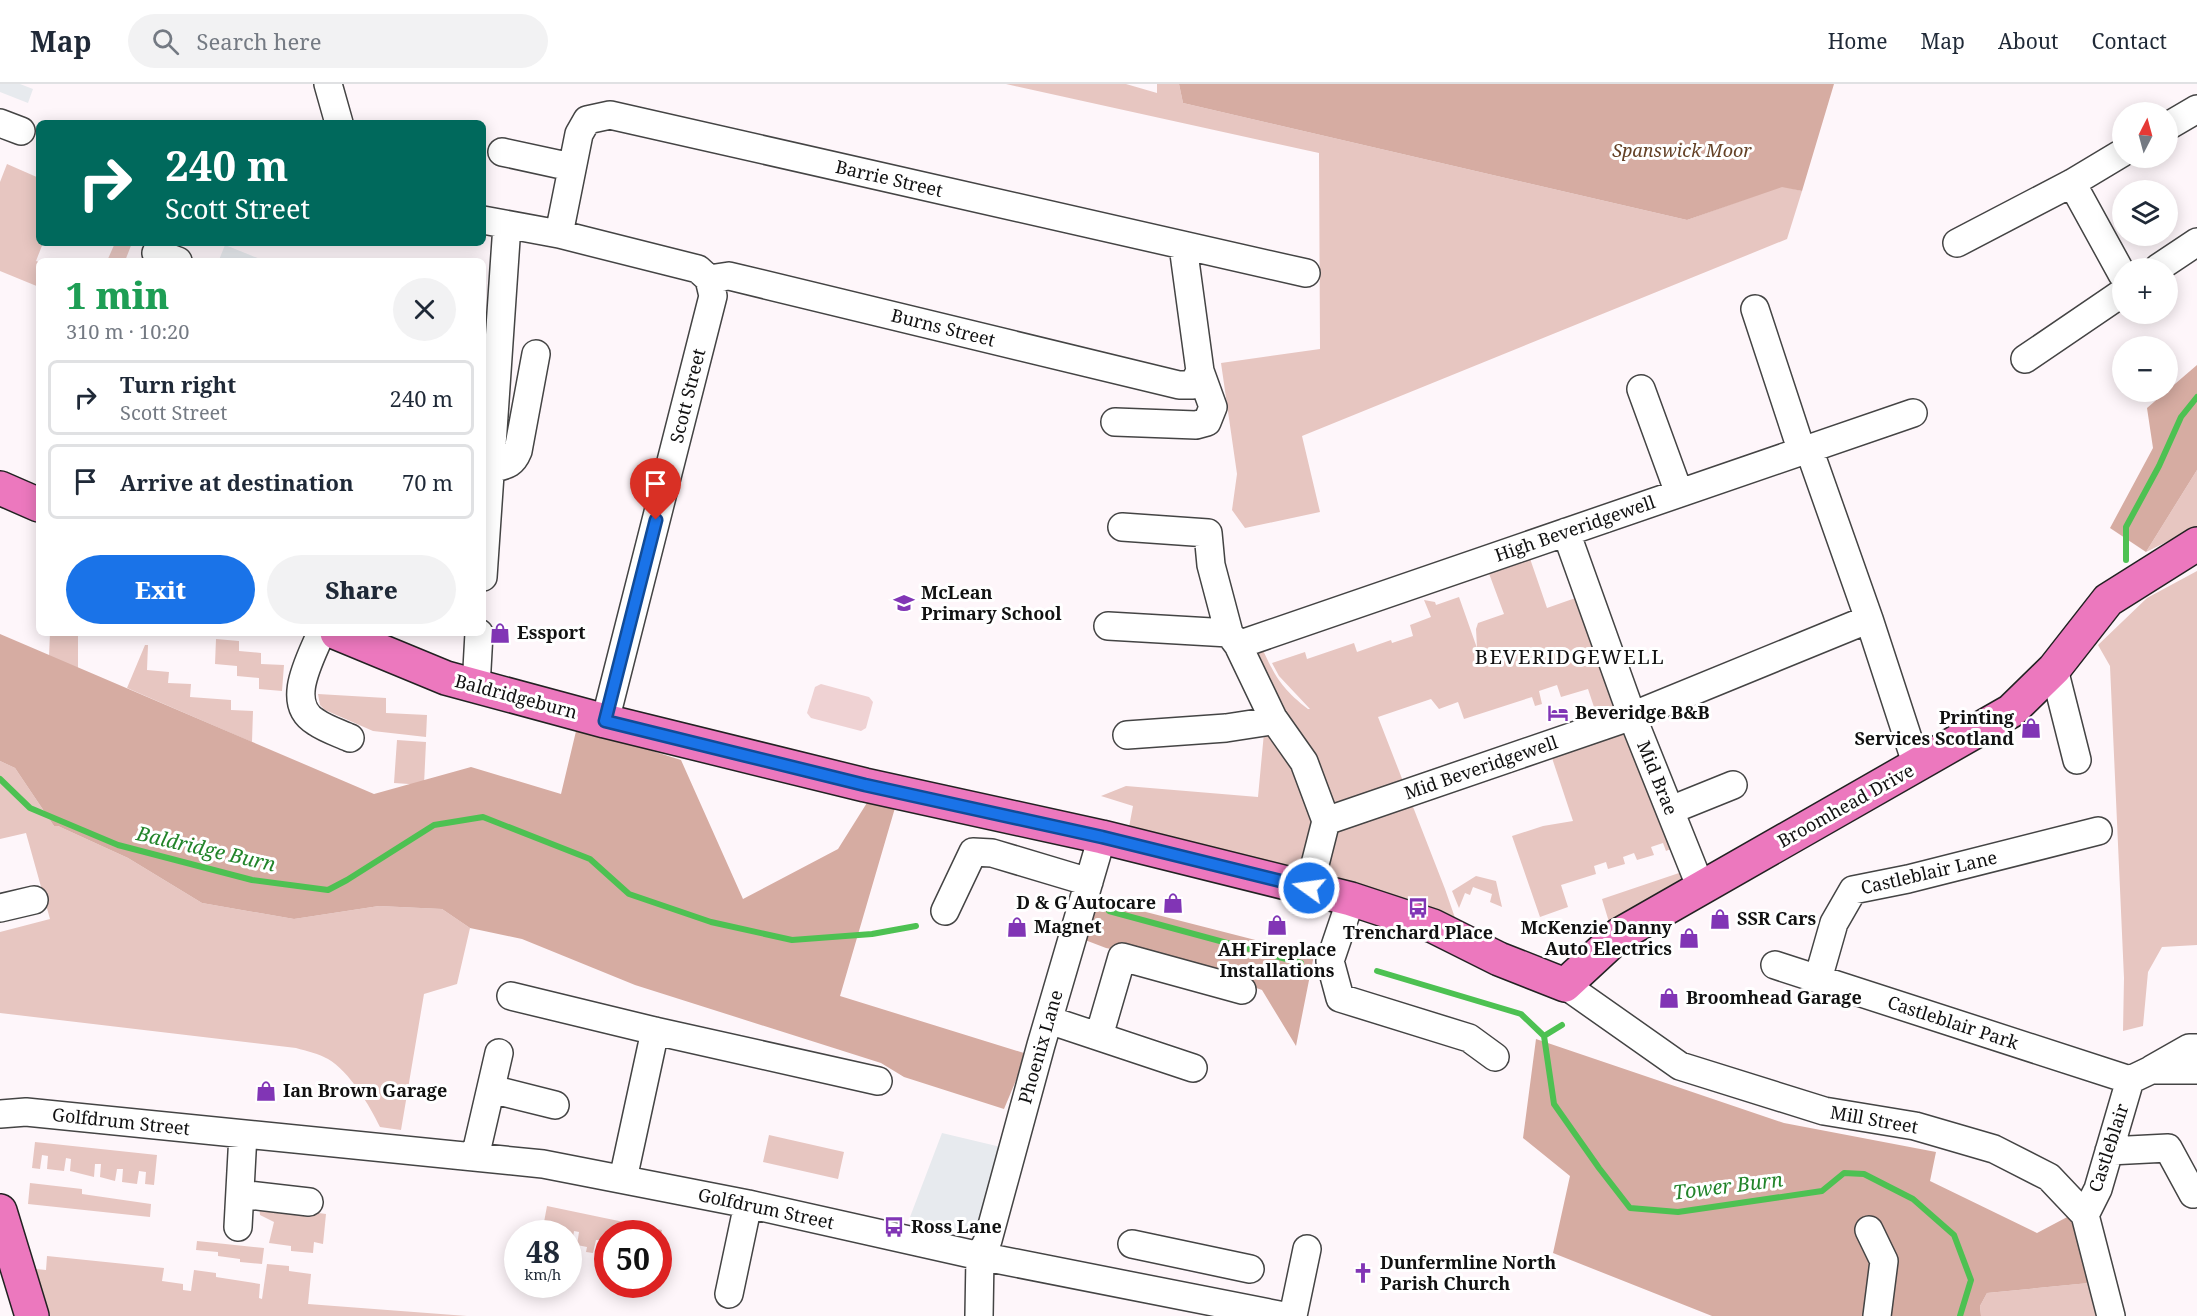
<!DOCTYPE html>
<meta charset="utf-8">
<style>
body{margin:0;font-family:"Noto Serif",serif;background:#f2f2f3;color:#1f2937;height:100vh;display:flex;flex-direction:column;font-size:22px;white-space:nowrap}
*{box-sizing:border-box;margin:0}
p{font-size:20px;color:#747a83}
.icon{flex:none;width:33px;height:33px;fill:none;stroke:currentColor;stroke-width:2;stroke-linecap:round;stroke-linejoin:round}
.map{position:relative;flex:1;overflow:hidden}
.details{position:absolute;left:36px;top:174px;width:450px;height:378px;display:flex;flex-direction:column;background:#fff;border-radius:9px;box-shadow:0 3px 15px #0003}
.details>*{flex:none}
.banner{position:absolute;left:36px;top:36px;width:450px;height:126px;border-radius:9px;box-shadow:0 3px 15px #0003;background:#00695c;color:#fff;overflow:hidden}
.needle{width:39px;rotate:6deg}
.controls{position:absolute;left:2112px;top:18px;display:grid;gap:12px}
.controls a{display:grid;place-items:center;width:66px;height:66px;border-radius:50%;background:#fff;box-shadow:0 3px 15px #0003;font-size:30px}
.speed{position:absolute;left:504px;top:1136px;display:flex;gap:12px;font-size:30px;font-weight:700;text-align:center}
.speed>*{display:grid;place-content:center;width:78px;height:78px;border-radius:50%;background:#fff;box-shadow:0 3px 15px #0003;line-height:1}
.speed small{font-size:15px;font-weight:400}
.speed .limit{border:9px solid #d22;background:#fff;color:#111}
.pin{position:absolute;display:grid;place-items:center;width:51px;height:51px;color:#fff;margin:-62px -26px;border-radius:50% 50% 50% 0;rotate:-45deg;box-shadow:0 0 6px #0007}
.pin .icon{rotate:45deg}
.me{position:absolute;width:66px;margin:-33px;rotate:284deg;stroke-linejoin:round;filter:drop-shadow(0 0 4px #0008)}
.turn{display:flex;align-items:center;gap:21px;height:126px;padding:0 30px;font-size:27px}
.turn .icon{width:78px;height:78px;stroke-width:2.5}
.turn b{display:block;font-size:42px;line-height:51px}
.round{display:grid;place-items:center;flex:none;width:63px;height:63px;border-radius:32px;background:#f2f2f3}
.headline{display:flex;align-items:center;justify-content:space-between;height:102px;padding:0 30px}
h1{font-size:36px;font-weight:800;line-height:45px;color:#1e9e55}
.cta{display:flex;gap:12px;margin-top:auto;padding:12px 30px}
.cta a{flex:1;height:69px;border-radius:36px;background:#1a73e8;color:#fff;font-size:24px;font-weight:800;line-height:69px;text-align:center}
.cta a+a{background:#f2f2f3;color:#1f2937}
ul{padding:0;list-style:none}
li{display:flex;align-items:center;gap:18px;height:75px;margin:0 12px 9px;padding:0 18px;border:3px solid #e0e1e3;border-radius:9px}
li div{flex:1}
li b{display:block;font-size:22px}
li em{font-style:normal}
header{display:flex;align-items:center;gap:36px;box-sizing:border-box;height:84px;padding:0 30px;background:#fff;border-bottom:2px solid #e0e1e3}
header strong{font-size:28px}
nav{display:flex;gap:33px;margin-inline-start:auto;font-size:21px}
.search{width:420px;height:54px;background:#f2f2f3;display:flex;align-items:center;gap:15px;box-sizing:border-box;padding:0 21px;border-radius:33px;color:#747a83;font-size:22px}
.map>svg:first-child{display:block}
.industrial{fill:#e7eaee}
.green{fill:#e7c6c1}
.forest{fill:#d6aca2}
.pitch{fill:#efd2d3}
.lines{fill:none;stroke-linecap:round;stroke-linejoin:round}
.stream{stroke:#4dc152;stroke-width:6}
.minor-casing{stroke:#444;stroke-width:30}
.major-casing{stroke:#222;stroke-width:36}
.minor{stroke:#fff;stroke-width:27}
.major{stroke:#ec78be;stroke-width:33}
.route-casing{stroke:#114b97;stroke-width:15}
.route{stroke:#1a73e8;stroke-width:10}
.labels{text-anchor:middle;stroke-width:6;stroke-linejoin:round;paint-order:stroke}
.park-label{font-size:18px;font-style:italic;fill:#644126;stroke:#fff}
.street-label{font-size:18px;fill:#111;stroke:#fff}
.poi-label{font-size:18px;font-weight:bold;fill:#111;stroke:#fff;text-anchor:start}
.neighbourhood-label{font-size:20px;letter-spacing:1.5px;fill:#111;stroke:#fff}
.water-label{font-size:20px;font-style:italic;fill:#22842a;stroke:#fff}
</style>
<header>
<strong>Map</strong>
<div class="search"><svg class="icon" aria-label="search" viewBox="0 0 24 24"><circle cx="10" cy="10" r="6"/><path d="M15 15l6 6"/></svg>Search here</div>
<nav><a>Home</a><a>Map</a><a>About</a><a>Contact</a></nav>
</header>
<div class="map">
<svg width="2197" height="1232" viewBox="0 0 2197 1232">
<rect width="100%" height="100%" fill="#fef6fa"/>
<path class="industrial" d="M0,0h20l13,5 -5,14 -28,-11z
M225,161l35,14 -1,2 -40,-1z
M942,1049l63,15 -28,89 -64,-12 -3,-8z"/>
<path class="green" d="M1006,0h120l31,9v-9h22l4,19 504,117 95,-34 20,5 -15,48 -485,197 18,76 -75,16 -13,-18 5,-36 -16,-111 99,-14 -1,-196z
M7,80l32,14v65h4l-7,18 3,1v25l-39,-16v-89z
M115,159h17l-7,18h-18z
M2197,386v57l-51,25z
M1526,463l21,61 37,-13 38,109 -26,9 -8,-24 -27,8 -4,-12 -18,6 3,13 -7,2 -3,-9 -68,22 -6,-17 -19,7 -8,-10 -53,18 67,172 18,52 -337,-98 7,-37 -32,-10 25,-10 132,11 7,-75 -27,-77 20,-6c15,33 20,47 50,70h2l-31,-33 -7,-13 33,-11 2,7 47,-16 3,9 34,-12 1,3 21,-7 -3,-11 21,-8 -7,-17 11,2 1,3 23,-8 18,51 -1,-19 2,-6 26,-9 -20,-54z
M2197,487v374l-35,2 -14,25 -5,54 -20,5 1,-53 -14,-312 -12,-21 49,-47z
M50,549h28v35l-29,-12z
M216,555l23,2v10l22,2v11l23,1 -2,26 -23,-2v-11l-22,-2v-10l-22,-2z
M145,561h3l-1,25 22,2 -1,11 23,1 -1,13 41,3v10l22,1 -1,31 -125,-54z
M318,610l68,4v15l41,2 -1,22 -53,-6 -48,-21 -5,-5z
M1625,643l48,121 -7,3 -3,-8 -12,4 3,8 -17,5 -3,-7 -11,4 2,7 -17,5 -2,-7 -12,4 2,8 -35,11 7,22 -28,10 -28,-81 31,-10 30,-5 -22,-66z
M397,656l29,2 -2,43 -30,-2z
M0,677l15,7 39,58h4l70,32 74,45 92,16 85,-13 63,3 28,19 -13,56 -33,10 -23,136 -21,-3c-10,-21 -31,-56 -52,-68 -9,-5 -21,-8 -32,-11l-296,-35v-81l50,-13 -24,-86 -26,6z
M1682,788l2,8 -75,42 -7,-23z
M1476,792l20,5 6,26 -12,-5 2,-8 -19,-7 -3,8 -5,-2 -6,15 -7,-17z
M769,1051l75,17 -6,27 -75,-17z
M35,1058l122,13 -3,30 -9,-1 1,-12 -7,-1 -2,13 -15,-2 1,-13h-6l-2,12 -15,-4 1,-13h-6l-1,13 -24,-6 1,-12 -5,-1 -2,13 -17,-2 1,-13 -6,-1 -2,14 -8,-1z
M30,1099l52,6v5l69,10 -1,13 -122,-13z
M259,1121l67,9 -3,30 -9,-2 -1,11 -22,-2v-5l-22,-3 5,-21 -14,-7z
M547,1122l115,24 -3,13 -1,-10h-50l-1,23 -9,-2 3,-14h-5l-3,13 -7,-1 1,-5 -10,-2 2,-13 -5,-1 -2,13 -3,-1 -1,-10h-12l1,-3 -5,-2 -2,5h-8z
M197,1157l67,7 -2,16 -22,-2v-3l-22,-3v-4l-22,-2z
M47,1172l117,12 -2,13 21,3v6l8,1 3,-21 22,3v4l44,7 -1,14 3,1 5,-35 22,2v5l22,3 -3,30 159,12h-417l-14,-47 10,1z
M2089,1199l10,33h-118l-1,-10 7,-13z"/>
<path class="forest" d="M1179,0h655l-32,107 -20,-4 -95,33 -504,-117z
M2197,281v105l-51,82 -36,-24 43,-80 -6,-40z
M0,550l374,160 97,-27 90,27 16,-67 104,33 62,139 95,-50 32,-51 27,3 -57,195 187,58 -23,55 -100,-32 -23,-14 -246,-78 -113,-46 -52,-11 -28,-19 -63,-3 -85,13 -92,-16 -74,-45 -70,-32h-4l-39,-58 -15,-7z
M1099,816l215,55 -18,91 -34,-56 -73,-26 -83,-16 -21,-8z
M1536,955l248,84 152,29 -6,29 107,52 34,-18 18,68 -102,10 -7,13 1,10h-269l-159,-63 17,-77 -47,-38z"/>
<path class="pitch" d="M821,600l48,13 4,5 -7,26 -5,3 -50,-13 -4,-5 8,-26z"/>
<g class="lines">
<path class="stream" d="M2126,476v-33l33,-61 22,-49 16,-20
M0,695l30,29 88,37 134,35 76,10 19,-10 87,-55 49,-8 107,42 39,35 82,28 81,18 80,-6 44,-8
M1109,827l192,52
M1377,887l144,43 23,22 10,68 45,64 31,40 48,4 144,-21 22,-18 20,1 49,25 41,36 17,45 -11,36
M1544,952l18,-11"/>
<g class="minor-casing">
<path id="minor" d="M328,0l11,39
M0,39l21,8
M2168,42l29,-17
M502,68l69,15
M2072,99l50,91
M483,136l76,14 139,35 11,10
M559,150l20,-100 8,-14 23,-5 696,158
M1957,159l115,-60 50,-30
M156,169l22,8
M2158,184l39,-26
M709,195l20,-3 450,109h14l7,-14 -17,-125
M1755,225l47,143
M2025,275l97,-66
M1641,305l38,104
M1115,338l81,3 11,-3 6,-15 -13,-36
M1809,365l60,170 48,147
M490,385c15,-4 22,-3 28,-18l18,-97
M1122,443l86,6 3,32 18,68 9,12 35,73 31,44 22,59 -17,67
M1566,448l66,184 69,172
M483,493l24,-352
M1108,542l121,7
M321,549c-10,25 -37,70 -5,89 10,7 23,11 34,16
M1238,561l675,-232
M2054,585l23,91
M476,603l3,-54
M605,637l108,-425 -4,-17
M1127,651l99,-7 39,-6 8,-4
M1671,726l62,-25
M1326,737l306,-105 237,-97
M1351,815l-21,62 10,37 129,40 26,19
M0,824l34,-8
M945,827l28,-59 19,1 97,29
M1775,881l355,115
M1818,895l16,-56 19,-33 55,-11 190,-48
M1565,901l115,81 144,45 91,15 79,23 55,28 36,38 26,101
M511,912l144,35 223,50
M1049,936l144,48
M1099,952l23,-79 120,33
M2152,985l37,-21h8
M2130,996l21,-10h46
M491,1005l64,16
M0,1030l26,-2 517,52 205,40 232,52 304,60
M2109,1067l59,-3 25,46
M475,1073l24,-104
M623,1095l32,-148
M240,1110l69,8
M2085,1131l13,-26 32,-109
M238,1143l5,-93
M1869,1146l15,31 -7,55
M1132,1160l118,25
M729,1210l19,-90
M979,1232l1,-60 8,-16 53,-195 61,-208
M1293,1232l14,-67"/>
</g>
<g class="major-casing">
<path id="major" d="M0,404l39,17
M337,549l109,45 159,43 260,64 237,52 249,62 82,27 66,33 66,26 54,-50 392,-224 43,-42 54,-69 89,-56
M0,1127l32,105"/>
</g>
<use href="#minor" class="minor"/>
<use href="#major" class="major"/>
</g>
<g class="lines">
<g class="route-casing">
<path id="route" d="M656,436l-51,201 260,64 237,52 207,51"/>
</g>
<use href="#route" class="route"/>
</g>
<defs>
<g id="school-bare" transform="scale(1.62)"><path d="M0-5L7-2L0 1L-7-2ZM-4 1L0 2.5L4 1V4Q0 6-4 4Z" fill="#8135b5" stroke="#fff" stroke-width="2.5" paint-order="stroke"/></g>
<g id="shop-bare" transform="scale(1.62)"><path d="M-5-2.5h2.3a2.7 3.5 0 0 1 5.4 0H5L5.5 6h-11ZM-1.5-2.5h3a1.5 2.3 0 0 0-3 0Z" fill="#8135b5" stroke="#fff" stroke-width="2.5" paint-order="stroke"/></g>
<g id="hotel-bare" transform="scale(1.62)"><path d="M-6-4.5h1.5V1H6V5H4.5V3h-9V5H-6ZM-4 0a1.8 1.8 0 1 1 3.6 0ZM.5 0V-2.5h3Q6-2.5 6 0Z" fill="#8135b5" stroke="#fff" stroke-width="2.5" paint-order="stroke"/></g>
<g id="bus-bare" transform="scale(1.62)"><path d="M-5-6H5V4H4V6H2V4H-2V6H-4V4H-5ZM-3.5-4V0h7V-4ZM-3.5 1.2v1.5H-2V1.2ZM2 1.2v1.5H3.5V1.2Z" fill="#8135b5" stroke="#fff" stroke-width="2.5" paint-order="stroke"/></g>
<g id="church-bare" transform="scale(1.62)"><path d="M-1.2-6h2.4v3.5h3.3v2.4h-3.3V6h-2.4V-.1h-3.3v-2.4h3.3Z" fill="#8135b5" stroke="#fff" stroke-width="2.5" paint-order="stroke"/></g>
</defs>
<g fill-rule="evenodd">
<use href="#school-bare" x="904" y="519"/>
<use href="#shop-bare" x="500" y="549"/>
<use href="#hotel-bare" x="1558" y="629"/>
<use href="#shop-bare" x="2031" y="644"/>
<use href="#shop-bare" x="1173" y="819"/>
<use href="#bus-bare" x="1418" y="824"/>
<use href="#shop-bare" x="1720" y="835"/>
<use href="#shop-bare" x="1277" y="841"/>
<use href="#shop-bare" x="1017" y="843"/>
<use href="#shop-bare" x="1689" y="854"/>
<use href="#shop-bare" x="1669" y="914"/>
<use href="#shop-bare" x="266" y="1007"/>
<use href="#bus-bare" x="894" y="1143"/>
<use href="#church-bare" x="1363" y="1189"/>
</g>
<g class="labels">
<g class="park-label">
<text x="1682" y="73">Spanswick Moor</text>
</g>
<g class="street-label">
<text transform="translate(889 95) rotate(13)" y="6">Barrie Street</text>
<text transform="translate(943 244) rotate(14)" y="6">Burns Street</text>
<text transform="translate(688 312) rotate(-76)" y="6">Scott Street</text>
<text transform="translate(1575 445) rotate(-19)" y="6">High Beveridgewell</text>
<text transform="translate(516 613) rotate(15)" y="6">Baldridgeburn</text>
<text transform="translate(1481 684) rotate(-19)" y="6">Mid Beveridgewell</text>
<text transform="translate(1657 694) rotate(68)" y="6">Mid Brae</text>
<text transform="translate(1846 722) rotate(-29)" y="6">Broomhead Drive</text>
<text transform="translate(1929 789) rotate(-13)" y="6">Castleblair Lane</text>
<text transform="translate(1953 939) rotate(18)" y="6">Castleblair Park</text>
<text transform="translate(1041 963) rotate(-74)" y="6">Phoenix Lane</text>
<text transform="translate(1874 1036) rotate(10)" y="6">Mill Street</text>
<text transform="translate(121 1038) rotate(6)" y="6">Golfdrum Street</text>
<text transform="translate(2109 1064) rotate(-72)" y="6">Castleblair</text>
<text transform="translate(766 1125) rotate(12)" y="6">Golfdrum Street</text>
</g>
<g class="poi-label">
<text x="921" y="515">McLean<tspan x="921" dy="21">Primary School</tspan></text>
<text x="517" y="555">Essport</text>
<text x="1575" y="635">Beveridge B&amp;B</text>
<text x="2014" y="640" text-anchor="end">Printing<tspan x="2014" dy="21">Services Scotland</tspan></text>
<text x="1156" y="825" text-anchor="end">D &amp; G Autocare</text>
<text x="1737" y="841">SSR Cars</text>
<text x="1034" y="849">Magnet</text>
<text x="1672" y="850" text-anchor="end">McKenzie Danny<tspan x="1672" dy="21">Auto Electrics</tspan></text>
<text x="1418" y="855" text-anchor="middle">Trenchard Place</text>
<text x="1277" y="872" text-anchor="middle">AH Fireplace<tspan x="1277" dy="21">Installations</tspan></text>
<text x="1686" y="920">Broomhead Garage</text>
<text x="283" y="1013">Ian Brown Garage</text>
<text x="911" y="1149">Ross Lane</text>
<text x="1380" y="1185">Dunfermline North<tspan x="1380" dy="21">Parish Church</tspan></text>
</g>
<g class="neighbourhood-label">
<text x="1570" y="580">BEVERIDGEWELL</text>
</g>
<g class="water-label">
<text transform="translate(206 765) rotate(13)" y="7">Baldridge Burn</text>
<text transform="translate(1728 1102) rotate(-7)" y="7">Tower Burn</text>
</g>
</g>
</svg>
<div class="controls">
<a><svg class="needle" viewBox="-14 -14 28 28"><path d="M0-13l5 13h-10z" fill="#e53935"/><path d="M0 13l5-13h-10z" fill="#747a83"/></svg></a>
<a><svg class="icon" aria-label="layers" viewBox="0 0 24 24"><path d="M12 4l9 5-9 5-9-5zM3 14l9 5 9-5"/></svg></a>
<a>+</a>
<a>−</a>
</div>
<div class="speed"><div>48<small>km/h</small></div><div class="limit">50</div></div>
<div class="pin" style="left:656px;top:436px;background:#d93025"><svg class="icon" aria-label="arrive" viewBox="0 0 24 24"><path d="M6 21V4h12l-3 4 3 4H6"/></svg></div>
<svg class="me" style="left:1309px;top:804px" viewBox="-20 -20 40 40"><circle r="17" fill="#1a73e8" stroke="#fff" stroke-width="3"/><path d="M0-11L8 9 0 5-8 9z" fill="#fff"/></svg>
<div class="banner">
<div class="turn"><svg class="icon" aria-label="right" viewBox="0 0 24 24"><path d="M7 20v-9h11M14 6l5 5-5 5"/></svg><div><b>240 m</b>Scott Street</div></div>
</div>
<section class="details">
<div class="headline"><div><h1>1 min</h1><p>310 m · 10:20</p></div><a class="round"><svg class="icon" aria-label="close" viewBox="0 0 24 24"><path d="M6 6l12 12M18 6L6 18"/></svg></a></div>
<ul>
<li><svg class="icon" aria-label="right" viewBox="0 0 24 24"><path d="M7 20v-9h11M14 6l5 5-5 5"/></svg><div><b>Turn right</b><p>Scott Street</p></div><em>240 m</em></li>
<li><svg class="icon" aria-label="arrive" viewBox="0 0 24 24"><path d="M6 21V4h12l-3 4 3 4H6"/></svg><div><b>Arrive at destination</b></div><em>70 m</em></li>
</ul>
<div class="cta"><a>Exit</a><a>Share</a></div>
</section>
</div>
